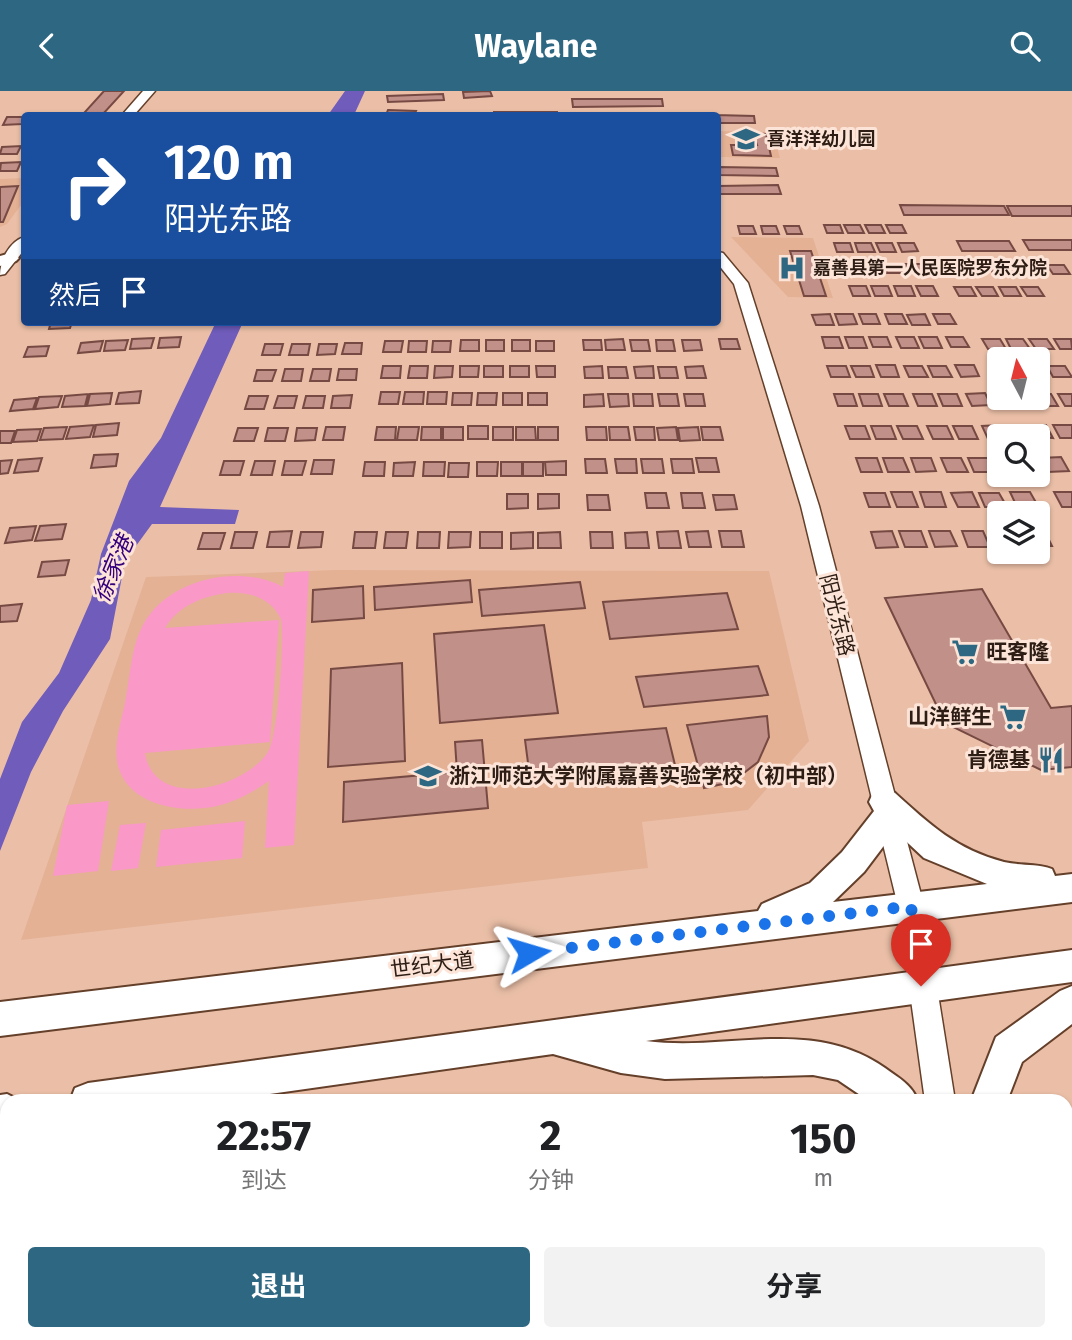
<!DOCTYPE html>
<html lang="zh">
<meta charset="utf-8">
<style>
body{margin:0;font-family:"Fira Sans","Noto Sans SC",sans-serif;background:#f2f2f2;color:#202124;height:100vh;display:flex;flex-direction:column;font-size:26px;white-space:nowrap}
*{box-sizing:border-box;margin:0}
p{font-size:23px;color:#757577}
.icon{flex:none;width:38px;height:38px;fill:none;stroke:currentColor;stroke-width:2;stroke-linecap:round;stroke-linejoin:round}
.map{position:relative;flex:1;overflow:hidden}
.drawer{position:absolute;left:0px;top:1003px;width:1073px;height:247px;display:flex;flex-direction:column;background:#fff;border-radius:21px 21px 0 0;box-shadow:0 2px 5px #0004}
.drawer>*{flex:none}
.guide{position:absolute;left:21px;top:21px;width:700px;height:214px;border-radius:7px;box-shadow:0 2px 5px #0004;background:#1a4fa0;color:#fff;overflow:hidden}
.needle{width:46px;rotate:353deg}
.tools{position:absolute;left:987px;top:256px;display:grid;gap:14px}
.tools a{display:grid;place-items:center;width:63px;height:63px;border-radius:7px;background:#fff;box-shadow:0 2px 5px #0004;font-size:35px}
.pin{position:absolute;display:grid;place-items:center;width:60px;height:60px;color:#fff;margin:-72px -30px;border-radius:50% 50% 50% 0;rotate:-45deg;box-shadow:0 0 7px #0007}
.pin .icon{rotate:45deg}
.me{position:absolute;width:77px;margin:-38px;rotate:83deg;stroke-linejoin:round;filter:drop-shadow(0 0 5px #0008)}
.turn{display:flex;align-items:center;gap:24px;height:147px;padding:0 28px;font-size:32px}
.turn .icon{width:91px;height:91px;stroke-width:2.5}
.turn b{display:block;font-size:49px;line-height:60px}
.then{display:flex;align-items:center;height:66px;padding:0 28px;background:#0003;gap:14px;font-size:26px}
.eta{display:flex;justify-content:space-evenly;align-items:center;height:119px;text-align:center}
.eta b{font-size:42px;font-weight:700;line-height:49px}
.cta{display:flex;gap:14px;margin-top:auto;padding:14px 28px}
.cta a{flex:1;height:80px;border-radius:7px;background:#2e6781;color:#fff;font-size:28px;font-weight:700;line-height:80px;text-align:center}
.cta a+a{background:#f2f2f2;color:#202124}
header{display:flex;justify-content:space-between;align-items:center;height:91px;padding:0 28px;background:#2e6781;color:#fff;font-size:32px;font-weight:700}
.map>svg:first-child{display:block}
.built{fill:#e4b195}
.green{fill:#fa98c8;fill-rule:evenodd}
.water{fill:#6f5cbb}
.building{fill:#c19088;stroke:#764a43;stroke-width:2}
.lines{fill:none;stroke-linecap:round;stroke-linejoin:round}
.tertiary-casing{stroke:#643f2a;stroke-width:3}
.secondary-casing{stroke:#643f2a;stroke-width:4}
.primary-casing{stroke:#643f2a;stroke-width:4}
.tertiary{fill:#fff;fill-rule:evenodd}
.secondary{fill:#fff;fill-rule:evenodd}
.primary{fill:#fff;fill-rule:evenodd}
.route{stroke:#1a73e8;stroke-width:12;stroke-dasharray:0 21.6}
.labels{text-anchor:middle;stroke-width:6;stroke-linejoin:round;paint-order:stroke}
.far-poi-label{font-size:18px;font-weight:bold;fill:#2d1d14;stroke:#fce5d8;text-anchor:start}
.street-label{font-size:21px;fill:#2d1d14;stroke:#fce5d8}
.poi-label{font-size:21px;font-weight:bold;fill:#2d1d14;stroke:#fce5d8;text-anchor:start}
.water-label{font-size:23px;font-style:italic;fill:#35007d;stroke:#fce5d8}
</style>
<header><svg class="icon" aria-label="back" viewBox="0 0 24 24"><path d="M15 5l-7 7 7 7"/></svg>Waylane<svg class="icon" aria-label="search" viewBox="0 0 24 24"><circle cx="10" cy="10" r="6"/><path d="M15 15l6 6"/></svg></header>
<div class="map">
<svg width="1072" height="1249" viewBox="0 0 1072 1249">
<rect width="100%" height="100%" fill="#ebbfa7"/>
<path class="built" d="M718,40l55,1 7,26 -60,-1z
M24,87v23l-17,23 -7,3v-48z
M731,146l82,1 20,60 -45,-1z
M335,479l434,1 40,170 -61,69 -106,12 6,46 -627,72 125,-363z"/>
<path class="green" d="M309,480l-15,274 -29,3 4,-67c-16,11 -32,20 -52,25 -35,8 -88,0 -99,-40 -5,-21 3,-43 7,-63 5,-25 6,-56 18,-78 24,-46 96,-62 140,-38l2,-14zM227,502c22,-2 44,5 54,26 4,19 -3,117 -13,133 -24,37 -114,59 -123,1l125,-11 9,-122 -114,8c13,-22 38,-32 62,-35z
M109,710l-11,70 -45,5 14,-71z
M245,730l-3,37 -86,9 5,-37z
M146,732l-8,45 -27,3 9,-46z"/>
<path class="water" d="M345,0h20l-11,24h-26z
M216,231h27l-83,185 79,3 -4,14h-83l-27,37 -15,78 -47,72 -32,61 -31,79v-72l22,-57 37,-49 32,-73 10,-46 28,-73 32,-43z"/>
<path class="building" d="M104,0h20l-21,23 -19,-1z
M490,0l2,5 -28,2 -1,-6z
M443,3l1,6 -56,2 -1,-6z
M572,8h90l1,7 -90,1z
M388,19l28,1 -2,4h-28z
M494,21h63v3h-63z
M676,23l78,2 1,7h-37v-8z
M7,26h17l-2,7 -19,1z
M743,42l23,1 5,22 -38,-1 -2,-10h26l-2,-6h-11z
M21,55l-4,8h-17l2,-7z
M21,71l-4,9h-17l1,-8z
M718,76l58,1 2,8 -60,-1z
M778,94l3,9h-63v-8z
M18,95l-15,36h-3v-35z
M900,114l104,1 5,9h-105z
M1007,115h65v10h-60z
M824,134h16l3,8h-16z
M844,134h16l4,8h-16z
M865,134h16l4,8h-16z
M886,134h16l4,8h-16z
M738,135h15l3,8h-16z
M761,135h15l3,8h-16z
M784,135h15l3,8h-15z
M1023,149h49v10h-43z
M957,150h52l6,10h-53z
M834,152h16l3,9h-16z
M855,152h16l4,9h-17z
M876,152h16l4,9h-16z
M898,152h16l4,8 -16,1z
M790,160h21l15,45h-22z
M840,173h16l4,9h-17z
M861,173h16l5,9h-17z
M883,173h16l5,9h-17z
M905,173h17l4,9h-16z
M960,173l5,9h-16l-5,-8z
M982,173l5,9h-16l-5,-8z
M1004,173l6,9h-17l-5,-8z
M1010,173h16l6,9h-17z
M1047,174h17l6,9h-17z
M849,195h17l4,10h-17z
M871,195h17l4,10h-17z
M894,195h17l4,10h-17z
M916,195h17l5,10h-17z
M954,196h17l5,9h-17z
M976,196h17l5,9h-16z
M999,196h17l5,9h-17z
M1021,196h17l6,9h-17z
M830,223l4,11h-18l-4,-10z
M835,223h18l4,10 -18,1z
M859,223h17l4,10h-17z
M885,223h17l5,10h-18z
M925,223l5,11h-18l-5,-10z
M933,223h17l6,10h-18z
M51,231h21l-2,6 -21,1z
M181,246l-2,10 -21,1 2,-10z
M822,246h17l4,11h-18z
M845,246h18l4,11h-18z
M869,246h18l4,10h-18z
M896,246h18l5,11h-18z
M919,246h18l5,11h-18z
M946,246h17l6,10h-18z
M154,247l-3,10 -21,1 2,-10z
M623,248l2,11h-19l-1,-10z
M719,248h18l3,10h-19z
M982,248h18l6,10h-18z
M1006,248h17l7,10h-19z
M1029,248h18l7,10h-18z
M1054,248h17l1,10h-12z
M128,249l-3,10 -21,1 2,-10z
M461,249h18v11h-19z
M486,249h18v11h-18z
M512,249h18v11h-18z
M583,249h18l1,10h-18z
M630,249h18l2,11h-18z
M656,249h17l2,11h-18z
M682,249h18l2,10 -18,1z
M103,250l-3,10 -22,2 3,-10z
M385,250h18l-2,11h-18z
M409,250h18l-1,11h-18z
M433,250h18l-1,11h-18z
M536,250h18v10h-18z
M345,252h17l-1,11h-19z
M265,253h18l-3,11h-18z
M292,253h18l-2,11h-19z
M319,253h18l-2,10 -18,1z
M49,255l-3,10 -22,1 4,-10z
M876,274h19l4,12h-18z
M955,274h19l5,11 -18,1z
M383,275h18l-1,12h-19z
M410,275h18l-1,12h-19z
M435,275h18l-1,11 -18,1z
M460,275h19l-1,11h-18z
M484,275h19v11h-19z
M510,275h19v11h-19z
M536,275h19v11h-18z
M602,275l1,12h-18l-1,-11z
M653,275l1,12h-18l-2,-11z
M703,275l3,12h-19l-2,-11z
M827,275h19l4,11h-19z
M851,275h19l4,11h-18z
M904,275h18l6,11h-19z
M928,275h18l6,11h-19z
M1047,275h18l7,11h-19z
M608,276h18l2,11h-19z
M658,276h18l2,11h-18z
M285,278h18l-2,12h-19z
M313,278h18l-2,12h-19z
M339,278h18l-1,11h-19z
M257,279h19l-4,11h-18z
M141,300l-2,12 -23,1 3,-11z
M381,301h19l-2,12h-19z
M405,301h19l-1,12h-20z
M428,301h19l-1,12h-19z
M112,302l-2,11 -23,2 3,-12z
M453,302h19l-1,12h-19z
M478,302h19l-1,12h-19z
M503,302h19v12h-19z
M528,302h19v12h-19z
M985,302l6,12 -19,1 -6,-12z
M88,303l-3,12 -23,1 3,-11z
M603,303l1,12 -20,1v-12z
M608,303h20l1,12 -19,1z
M633,303h19l1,12h-19z
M658,303h19l2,12h-19z
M684,303h19l2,12h-19z
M834,303h19l4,12h-19z
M859,303h19l4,12h-19z
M884,303h19l5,12h-19z
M913,303h19l5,12h-19z
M938,303h19l5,12h-19z
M1038,303h13l7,12h-19l-5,-9h4z
M1058,303h14v12h-7z
M352,304l-2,13h-19l2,-12z
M62,305l-4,11 -23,2 4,-12z
M249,305h19l-4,13h-19z
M278,305h19l-3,12h-20z
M306,305h19l-2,12h-20z
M1009,306h19l5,9h-19z
M37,307l-4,11 -23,2 4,-11z
M119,332l-2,12 -24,2 3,-12z
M94,334l-4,12 -24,2 4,-12z
M1001,334l6,11 -19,3 -6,-13z
M1026,334h20l7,13 -21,-2z
M1053,334h19v13h-12z
M468,335h20v13h-20z
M845,335h20l5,13h-20z
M871,335h20l5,13h-20z
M897,335h20l6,13h-20z
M927,335h20l6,13h-20z
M953,335h19l6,13h-19z
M67,336l-4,12 -23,1 4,-12z
M326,336h19l-2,13h-20z
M377,336h19l-1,13h-20z
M399,336h20l-2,13h-20z
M422,336h19v13h-20z
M443,336h20v13h-20z
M493,336h20v13h-20z
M516,336h19l1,13h-20z
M538,336h20v13h-20z
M586,336h20l1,13h-20z
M609,336h19l2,13h-20z
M634,336h20l1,13h-19z
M676,336l2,13h-19l-2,-12z
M698,336l2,13 -20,1 -2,-13z
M701,336h19l3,13h-20z
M238,337h20l-4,13h-20z
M268,337h20l-3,13h-20z
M297,337h20l-2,12 -20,1z
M41,338l-4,12 -24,1 4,-12z
M0,340h15l-4,12h-11z
M118,363l-2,12 -25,2 3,-13z
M1061,366l8,14 -21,1 -7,-14z
M42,367l-4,13 -24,2 4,-13z
M696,367h20l3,14h-20z
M856,367h21l5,14h-21z
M883,367h20l6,14h-21z
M911,367h20l5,13 -20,1z
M941,367h20l7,14h-21z
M968,367h20l6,14h-20z
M585,368h20l2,14h-21z
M615,368h21l1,14h-20z
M641,368h21l2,14h-21z
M671,368h21l2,14h-21z
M12,369l-4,13 -8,1v-13z
M314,369h20l-2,14h-21z
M224,370h20l-4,14h-20z
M255,370h20l-3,14h-21z
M285,370h21l-4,14h-20z
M566,370v14h-20l-1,-13z
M365,371h20l-1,14h-21z
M415,371l-2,14h-20l1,-13z
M424,371h21l-1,14h-21z
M477,371h21l-1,14h-20z
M501,371h21v14h-21z
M523,371h20v14h-20z
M449,372h20l-1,14h-20z
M891,401h21l6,15h-21z
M920,401h21l5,15h-21z
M972,401l7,15h-21l-7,-14z
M1010,401h20l8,14 -21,1z
M1054,401h18v15h-10z
M645,402h21l3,15h-22z
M681,402h21l3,15h-22z
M864,402h21l5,14h-21z
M979,402h20l8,14h-22z
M507,403h21v14l-21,1z
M538,403h21v14l-21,1z
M587,404h21l2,15h-22z
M713,404h21l3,14 -21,1z
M66,433l-4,15 -27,2 5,-15z
M36,435l-4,14 -27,3 5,-15z
M1044,439l8,16h-14v-15z
M292,440l-3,16h-22l3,-15z
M678,440l3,17h-22l-2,-16z
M708,440l3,16h-22l-3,-15z
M719,440h22l3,16h-22z
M892,440l6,16 -22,1 -5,-16z
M899,440h22l6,16h-22z
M929,440h21l7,15 -22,1z
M962,440h21l7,16h-22z
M235,441h22l-4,16h-22z
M301,441h22l-2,15 -23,1z
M355,441h22l-2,16h-22z
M386,441h22l-2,16h-22z
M418,441h22l-1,16h-22z
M449,441h22l-1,15 -22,1z
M480,441h22v16h-22z
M533,441v16l-22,1v-16z
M560,441l1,16h-23v-15z
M590,441h22l1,16h-22z
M647,441l2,16h-23l-1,-15z
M203,442h22l-5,16h-22z
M69,469l-4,15 -27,2 4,-15z
M470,489l2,22 -97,8 -1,-23z
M580,491l5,26 -103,8 -3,-26z
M363,495l1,32 -52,4 1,-32z
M982,498l69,119 21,-2v61l-31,3 -96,-47 -60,-125z
M727,502l11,36 -128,10 -7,-37z
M22,513l-5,17 -17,1v-16z
M544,534l14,88 -118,10 -6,-89z
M402,572l3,98 -77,6 3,-98z
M758,575l10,29 -124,12 -8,-30z
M767,625l2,21 -11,25 -26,20 -28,6 -17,-63z
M666,637l9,37 -145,13 -5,-38z
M482,649l6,68 -145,14 1,-40 113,-10 -2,-30z
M466,1242h167l-31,7h-135z
M768,1242h70v7h-32z"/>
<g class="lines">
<g class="tertiary-casing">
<path id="tertiary" d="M143,0h12l-21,24h-12z
M24,146v13l-19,24 -5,1c0,-14 9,-33 24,-38z
M718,161l5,1 25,30 71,223 105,400 31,195h-30l-27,-195 -97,-400 -67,-222 -16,-20z
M961,1242h34l1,7h-34z"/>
</g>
<g class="secondary-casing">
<path id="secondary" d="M11,162l8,5 -3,3 -16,5v-10z"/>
</g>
<g class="primary-casing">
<path id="primary" d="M884,698l11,4c34,31 62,57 109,69 16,4 32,1 48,7l3,7 17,-2v28l-1072,134v-34l758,-91 4,-7 48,-21 32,-31 32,-41 -5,-9 4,-9zM895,740l29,27 63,26 -154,18 31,-30z
M1072,859v32l-426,59c82,11 165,-25 239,27 14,10 27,17 33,33h-49l-31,-21 -25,-5 -148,4 -44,-6 -68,-19 -332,47h-151l5,-13 13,-5z
M1072,895v38l-50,38 -15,39h-36l25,-64 64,-46z
M7,1003l14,7h-14v29l-7,1v-36z"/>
</g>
<use href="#tertiary" class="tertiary"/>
<use href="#secondary" class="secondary"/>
<use href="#primary" class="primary"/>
</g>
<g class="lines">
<path class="route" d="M529,862l382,-47 10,80"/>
</g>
<defs>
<g id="school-bare" transform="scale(2.1)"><path d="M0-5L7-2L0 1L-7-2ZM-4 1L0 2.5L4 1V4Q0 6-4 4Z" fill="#2e6781" stroke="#fce5d8" stroke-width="2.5" paint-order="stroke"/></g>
<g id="hospital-bare" transform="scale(2.1)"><path d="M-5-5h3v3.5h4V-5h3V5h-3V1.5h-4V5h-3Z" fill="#2e6781" stroke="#fce5d8" stroke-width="2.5" paint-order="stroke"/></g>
<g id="supermarket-bare" transform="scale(2.1)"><path d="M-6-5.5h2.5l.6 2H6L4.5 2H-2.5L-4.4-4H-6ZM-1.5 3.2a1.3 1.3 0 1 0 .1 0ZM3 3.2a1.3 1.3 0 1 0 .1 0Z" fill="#2e6781" stroke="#fce5d8" stroke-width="2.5" paint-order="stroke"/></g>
<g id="restaurant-bare" transform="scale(2.1)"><path d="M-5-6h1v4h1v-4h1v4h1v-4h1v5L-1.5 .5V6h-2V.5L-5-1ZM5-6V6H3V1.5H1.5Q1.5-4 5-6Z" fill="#2e6781" stroke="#fce5d8" stroke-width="2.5" paint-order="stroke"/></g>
</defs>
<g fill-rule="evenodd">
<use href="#school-bare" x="746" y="48"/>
<use href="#hospital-bare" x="792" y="177"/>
<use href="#supermarket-bare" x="965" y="561"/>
<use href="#supermarket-bare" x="1013" y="626"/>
<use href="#restaurant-bare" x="1051" y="669"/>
<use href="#school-bare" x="428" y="685"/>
</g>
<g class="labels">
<g class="far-poi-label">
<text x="767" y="54">喜洋洋幼儿园</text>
<text x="813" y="183">嘉善县第一人民医院罗东分院</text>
</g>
<g class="street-label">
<text transform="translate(837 524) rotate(76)" y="7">阳光东路</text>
<text transform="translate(432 874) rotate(-7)" y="7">世纪大道</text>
</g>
<g class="poi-label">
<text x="986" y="568">旺客隆</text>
<text x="992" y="633" text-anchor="end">山洋鲜生</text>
<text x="1030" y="676" text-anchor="end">肯德基</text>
<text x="449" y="692">浙江师范大学附属嘉善实验学校（初中部）</text>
</g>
<g class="water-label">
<text transform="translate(113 478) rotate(-67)" y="8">徐家港</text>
</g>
</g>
</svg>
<div class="tools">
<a><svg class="needle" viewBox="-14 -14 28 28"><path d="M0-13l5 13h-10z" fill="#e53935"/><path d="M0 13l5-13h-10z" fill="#757577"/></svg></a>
<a><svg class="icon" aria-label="search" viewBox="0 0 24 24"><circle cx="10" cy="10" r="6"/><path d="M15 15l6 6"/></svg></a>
<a><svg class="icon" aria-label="layers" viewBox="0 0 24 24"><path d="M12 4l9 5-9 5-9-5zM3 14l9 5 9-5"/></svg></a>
</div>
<div class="pin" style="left:921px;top:895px;background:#d93025"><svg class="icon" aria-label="arrive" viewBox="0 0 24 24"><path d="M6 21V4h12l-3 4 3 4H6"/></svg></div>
<svg class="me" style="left:529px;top:862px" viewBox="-20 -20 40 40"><path d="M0-17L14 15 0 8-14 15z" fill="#1a73e8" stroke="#fff" stroke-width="4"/></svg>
<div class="guide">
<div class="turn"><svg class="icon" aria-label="right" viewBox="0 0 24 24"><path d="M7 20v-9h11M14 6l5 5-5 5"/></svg><div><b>120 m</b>阳光东路</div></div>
<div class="then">然后<svg class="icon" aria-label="arrive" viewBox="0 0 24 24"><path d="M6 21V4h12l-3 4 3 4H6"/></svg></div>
</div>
<section class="drawer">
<div class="eta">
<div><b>22:57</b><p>到达</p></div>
<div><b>2</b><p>分钟</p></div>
<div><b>150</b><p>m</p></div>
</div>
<div class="cta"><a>退出</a><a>分享</a></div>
</section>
</div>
